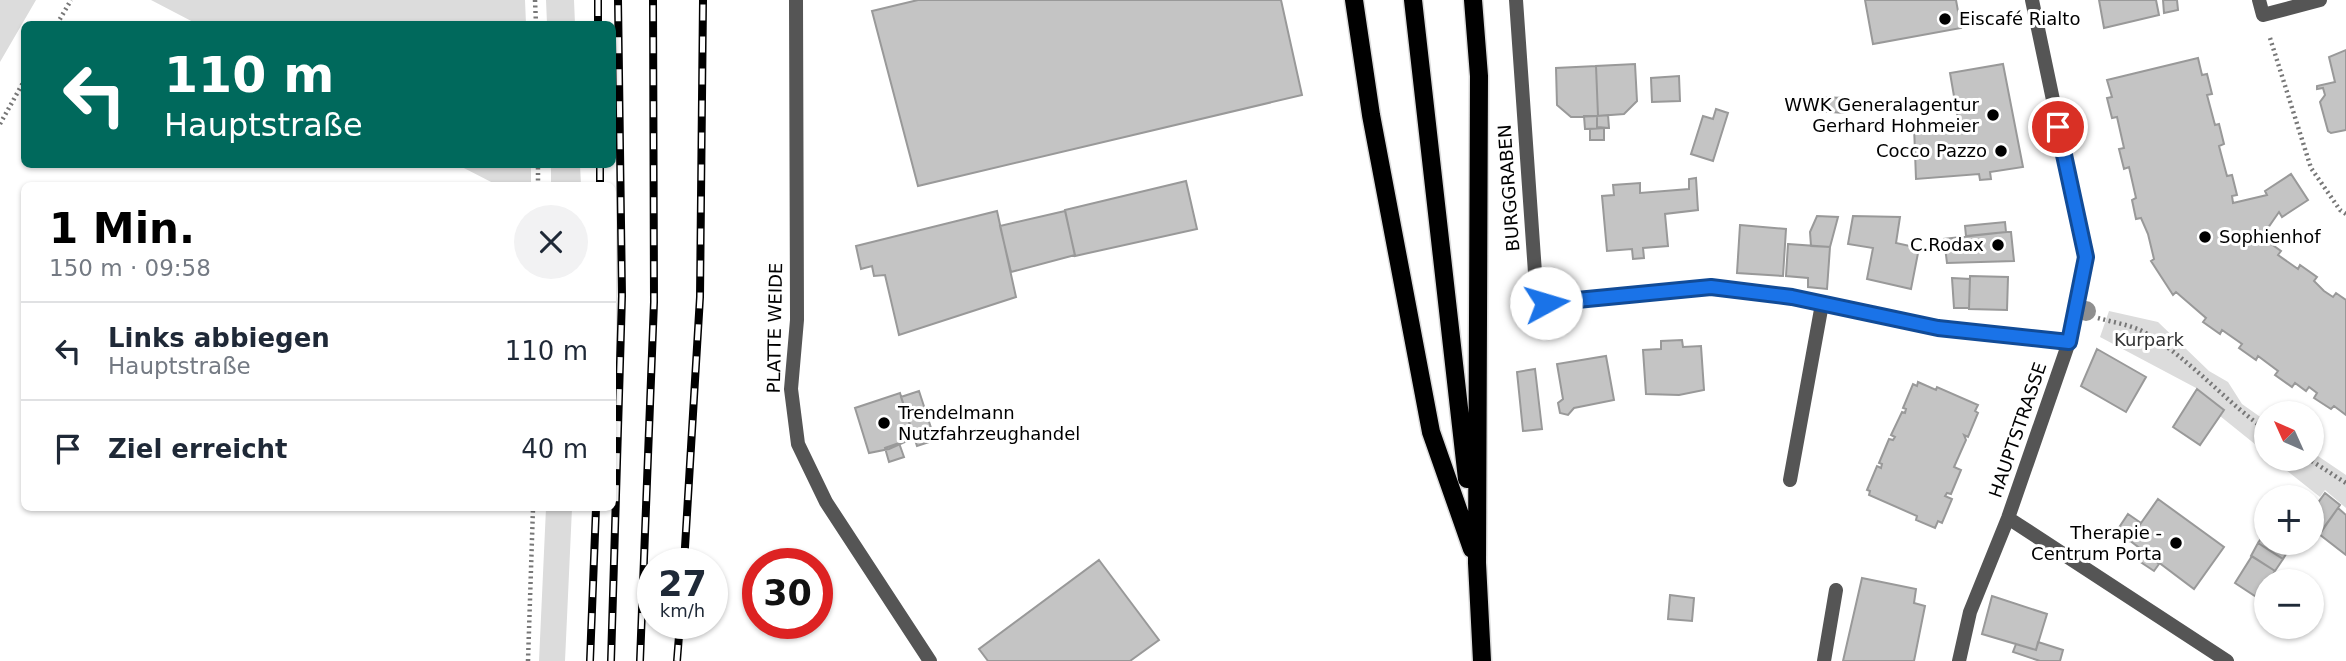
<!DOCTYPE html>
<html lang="de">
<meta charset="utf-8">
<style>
body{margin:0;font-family:"DejaVu Sans",sans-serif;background:#f2f2f3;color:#1f2937;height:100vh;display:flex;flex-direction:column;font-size:26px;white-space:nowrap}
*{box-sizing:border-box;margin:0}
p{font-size:23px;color:#747a83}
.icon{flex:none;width:38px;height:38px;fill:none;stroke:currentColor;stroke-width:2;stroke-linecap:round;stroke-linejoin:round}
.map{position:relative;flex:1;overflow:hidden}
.details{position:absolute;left:21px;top:182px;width:595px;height:329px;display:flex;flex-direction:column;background:#fff;border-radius:10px;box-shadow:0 2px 5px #0004}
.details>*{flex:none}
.top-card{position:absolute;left:21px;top:21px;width:595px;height:147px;border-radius:10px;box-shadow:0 2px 5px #0004;background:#00695c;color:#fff;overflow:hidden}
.needle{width:46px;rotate:315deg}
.tools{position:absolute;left:2254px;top:401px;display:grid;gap:14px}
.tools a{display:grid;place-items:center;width:70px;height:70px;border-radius:50%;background:#fff;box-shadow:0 2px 5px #0004;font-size:35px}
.speed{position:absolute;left:637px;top:548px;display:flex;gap:14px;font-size:35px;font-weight:700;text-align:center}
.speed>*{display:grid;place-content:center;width:91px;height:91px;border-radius:50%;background:#fff;box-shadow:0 2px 5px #0004;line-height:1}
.speed small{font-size:18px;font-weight:400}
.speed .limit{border:10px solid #d22;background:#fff;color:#111}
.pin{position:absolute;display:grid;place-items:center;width:60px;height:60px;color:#fff;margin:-30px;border:4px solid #fff;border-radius:50%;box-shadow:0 2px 7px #0007}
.me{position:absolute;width:77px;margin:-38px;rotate:84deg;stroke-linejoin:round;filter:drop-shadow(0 0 5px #0008)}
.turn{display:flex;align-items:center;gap:24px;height:147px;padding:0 28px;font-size:32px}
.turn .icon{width:91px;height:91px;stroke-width:2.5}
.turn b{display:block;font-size:49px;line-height:60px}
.round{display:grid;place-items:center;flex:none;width:74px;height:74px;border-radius:37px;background:#f2f2f3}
.overview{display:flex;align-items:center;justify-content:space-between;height:119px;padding:0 28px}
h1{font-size:42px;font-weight:700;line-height:52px;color:#000}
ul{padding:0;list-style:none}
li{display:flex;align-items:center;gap:21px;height:98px;padding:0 28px;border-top:2px solid #e0e1e3}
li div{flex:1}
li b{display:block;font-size:26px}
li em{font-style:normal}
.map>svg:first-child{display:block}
.green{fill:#dcdcdc}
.building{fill:#c4c4c4;stroke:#999;stroke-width:2}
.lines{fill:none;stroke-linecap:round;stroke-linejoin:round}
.primary-casing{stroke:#dbdbdb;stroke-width:21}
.path{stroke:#777;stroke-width:4.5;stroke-dasharray:2 3.5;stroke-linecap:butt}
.lane{stroke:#555;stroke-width:14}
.street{stroke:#555;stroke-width:14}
.primary{stroke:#000;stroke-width:18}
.rail-casing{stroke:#000;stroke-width:8}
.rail{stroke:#fff;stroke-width:5;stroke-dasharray:16;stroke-linecap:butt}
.tree{fill:#8f8f8f}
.route-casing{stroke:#114b97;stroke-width:18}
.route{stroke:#1a73e8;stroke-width:12}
.poi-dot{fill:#000;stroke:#fff;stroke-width:2.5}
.labels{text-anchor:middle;stroke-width:6;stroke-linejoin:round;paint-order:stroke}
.poi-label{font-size:18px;fill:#000;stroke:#fff;text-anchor:end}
.street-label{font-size:18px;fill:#000;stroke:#fff}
.park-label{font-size:18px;fill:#333;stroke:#fff}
</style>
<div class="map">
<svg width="2346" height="661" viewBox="0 0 2346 661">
<rect width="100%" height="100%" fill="#fff"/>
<path class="green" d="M0,0h36l-36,62z
M151,0h374l1,24h-329z
M546,0h28l1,24h-28z
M458,165h73v20h-34z
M551,165h29l1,20h-30z
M2109,311l49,11 51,49 19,11 14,22 24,17v32l-46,-37 5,-6 -27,-21 -98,-52z
M2312,452l34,23v33l-21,-18 -5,7 -48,-38 40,-1z
M546,508h26l-7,153h-26z"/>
<path class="building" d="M918,0h363l21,95 -384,91 -46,-175z
M1865,0h91l5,28 -88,16z
M2099,0h57l3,15 -55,13z
M2163,0h14l1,10 -14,3z
M2346,50v80l-15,3 -3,-2 -8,-29 5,-7 -2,-7 -6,1v-3l18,-4 -6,-25z
M2198,58l4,17 5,-1 5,20 -5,1 8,30 4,-1 5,20 -5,2 8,30 5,-1 5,20 -5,1 1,7 34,-8 -2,-4 26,-17 17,26 -26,17 -3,-5 -20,29 2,2 3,-4 17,12 -3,4 20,14 2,-4 17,12 -3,4 10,10 9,6 3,-4 10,7v115l-12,-9 -3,3 -17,-11 3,-5 -8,-6 -3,4 -11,-8 -3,4 -17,-12 3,-4 -20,-15 -2,4 -17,-12 3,-4 -20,-14 -2,4 -17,-12 3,-4 -30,-26 -3,3 -22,-34 3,-2 -6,-25 -7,-16 -5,1 -4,-19 4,-2 -7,-31 -5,2 -5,-20 5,-1 -7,-31 -5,1 -5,-20 5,-1 -5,-17z
M1635,64l2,37 -13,13 -26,2 -2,-50z
M2003,64l20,103 -33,5 1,7 -11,1 -1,-6 -63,5 -2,-53 45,-1 -9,-52z
M1596,66l2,50 -27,1 -14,-12 -1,-37z
M1679,76l1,25 -28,1 -1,-24z
M1818,97l27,1 -1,15 -28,-2z
M1716,109l12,4 -15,48 -22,-7 12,-38 10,3z
M1608,115l1,13 -12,-1v-11z
M1584,116h13v11l7,1 -19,1z
M1604,128v12h-14v-11z
M1696,178l2,32 -33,4 3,32 -25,2 1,10 -11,1 -1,-10 -25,2 -5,-55 12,-1 -1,-10 27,-2v10l49,-4v-10z
M1186,181l11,48 -122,27 -10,-46z
M997,211l19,86 -117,38 -14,-60 -11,1 -2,-10 -11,3 -5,-23z
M1065,211l10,44 -64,17 -11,-46z
M1817,216l21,1 -8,30 -19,-1 -1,-14z
M1853,216l47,1 -4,26 23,5 -8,41 -44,-10 6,-31 -25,-4z
M2005,222l1,10 -40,4 -1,-10z
M1740,225l46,4 -3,47 -46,-3z
M2006,232h5l3,29 -67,2 -3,-24z
M1788,244l42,3 -3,42 -19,-2v-9l-22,-2z
M1970,276l38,1 -1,33 -38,-1z
M1952,278l18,1 -1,29h-15z
M1682,340l1,7 18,-1 3,44 -25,5 -33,-1 -3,-44 18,-1v-8z
M2097,349l49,28 -20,35 -45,-26z
M1606,356l8,44 -40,8 -6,7 -8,-2 -2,-10 5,-4 -6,-35z
M1535,369l7,60 -19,2 -6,-59z
M1918,382l18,8 1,-3 41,18 -3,6 3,2 -10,24 -4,-2 2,5 -12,27 7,3 -10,24 -4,-1 -2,3 7,3 -10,24 -4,-2 -3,7 -19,-8 1,-4 -48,-21 1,-4 -3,-1 10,-24 4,2 1,-4 -3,-1 10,-24 4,1 2,-3 -4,-2 11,-23 3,1 1,-4 -3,-1 10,-24 4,2z
M2197,389l27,21 -24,35 -27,-18z
M919,391l16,49 -18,6 -16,-49z
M900,393l14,45 -25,11 -20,4 -14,-45z
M899,443l5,14 -15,5 -4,-14z
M2325,493l15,12 -23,33 -5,-4v-23z
M2158,499l66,48 -30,42 -65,-49z
M2338,508l8,7v40l-27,-21z
M2128,514l13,9 -12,18 -13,-9z
M2266,531v11h18l7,4 -8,13 -25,-16z
M2258,543l25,16 -8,12 -24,-15z
M2146,552l13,12 -5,7 -15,-10z
M2252,556l23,15 -17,27 -23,-15z
M1099,560l60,80 -29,21h-142l-9,-12z
M1862,578l54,11 -2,14 11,3 -11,55h-71z
M1670,595l24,3 -2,23 -24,-2z
M1992,596l55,18 -11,36 -54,-16z
M2038,642l25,8 -3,11h-20l-27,-9 3,-8 20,6z"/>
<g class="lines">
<g class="primary-casing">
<path id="primary" d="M1354,0l17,115 60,317 41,117
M1413,0l54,479
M1473,0l6,76 -2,487 5,98"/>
</g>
<path class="path" d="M535,0l1,24
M57,24l14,-24
M2270,38l41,130 29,42 6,4
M0,124l24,-43
M538,186v-22
M2098,318c17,5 36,7 51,17 43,26 76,66 117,95
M2307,458l39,25
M528,661l5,-153"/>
<path class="lane" d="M1790,480l32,-176
M1824,661l12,-71"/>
<path class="street" d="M796,0l1,320 -6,69 7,55 28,58 104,159
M1516,0l20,287 10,16 165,-16 81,10 146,31 131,14
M2259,0l4,15 57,-15
M2008,518l219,143
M1959,661l11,-49 38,-94 61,-176 17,-85 -54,-257"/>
<use href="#primary" class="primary"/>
<g class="rail-casing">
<path id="rail" d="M598,0v24
M600,164v22
M684,564l16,-267 3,-297
M590,661l6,-153
M611,661l11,-365 -4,-296
M640,661l14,-359 -1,-302
M677,661l3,-38"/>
</g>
<use href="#rail" class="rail"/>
</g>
<circle class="tree" cx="2086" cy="311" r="10"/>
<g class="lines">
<g class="route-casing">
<path id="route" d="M1546,303l165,-16 81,10 146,31 131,14 17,-85 -28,-130"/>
</g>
<use href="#route" class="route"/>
</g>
<g class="poi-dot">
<circle cx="1945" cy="19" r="7"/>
<circle cx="1993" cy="115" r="7"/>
<circle cx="2001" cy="151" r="7"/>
<circle cx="2205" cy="237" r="7"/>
<circle cx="1998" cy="245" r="7"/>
<circle cx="884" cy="423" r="7"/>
<circle cx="2176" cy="543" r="7"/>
</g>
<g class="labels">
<g class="poi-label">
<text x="1959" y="25" text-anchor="start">Eiscafé Rialto</text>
<text x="1979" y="111">WWK Generalagentur<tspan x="1979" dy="21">Gerhard Hohmeier</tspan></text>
<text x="1987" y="157">Cocco Pazzo</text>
<text x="2219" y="243" text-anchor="start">Sophienhof</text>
<text x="1984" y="251">C.Rodax</text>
<text x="898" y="419" text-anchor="start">Trendelmann<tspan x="898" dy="21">Nutzfahrzeughandel</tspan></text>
<text x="2162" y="539">Therapie -<tspan x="2162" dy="21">Centrum Porta</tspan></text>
</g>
<g class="street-label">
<text transform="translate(1509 188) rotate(-94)" y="6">BURGGRABEN</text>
<text transform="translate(775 328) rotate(-89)" y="6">PLATTE WEIDE</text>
<text transform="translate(2018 430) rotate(-71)" y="6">HAUPTSTRASSE</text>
</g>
<g class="park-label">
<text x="2149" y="346">Kurpark</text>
</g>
</g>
</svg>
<div class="tools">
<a><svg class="needle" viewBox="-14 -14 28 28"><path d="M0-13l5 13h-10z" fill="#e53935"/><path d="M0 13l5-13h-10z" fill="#747a83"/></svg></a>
<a>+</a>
<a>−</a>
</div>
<div class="speed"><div>27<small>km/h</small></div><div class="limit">30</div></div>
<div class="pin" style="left:2058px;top:127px;background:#d93025"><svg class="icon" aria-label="arrive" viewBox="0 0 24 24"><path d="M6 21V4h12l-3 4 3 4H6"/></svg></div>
<svg class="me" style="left:1546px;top:303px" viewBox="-20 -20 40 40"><circle r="19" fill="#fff"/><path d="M0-13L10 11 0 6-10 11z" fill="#1a73e8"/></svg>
<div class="top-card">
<div class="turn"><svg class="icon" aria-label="left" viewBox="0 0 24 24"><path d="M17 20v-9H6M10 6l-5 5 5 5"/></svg><div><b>110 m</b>Hauptstraße</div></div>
</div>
<section class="details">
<div class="overview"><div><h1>1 Min.</h1><p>150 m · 09:58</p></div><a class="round"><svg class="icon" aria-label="close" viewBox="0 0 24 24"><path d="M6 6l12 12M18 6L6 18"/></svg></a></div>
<ul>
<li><svg class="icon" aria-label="left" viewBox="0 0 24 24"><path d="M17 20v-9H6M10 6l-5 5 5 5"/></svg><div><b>Links abbiegen</b><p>Hauptstraße</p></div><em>110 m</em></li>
<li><svg class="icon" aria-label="arrive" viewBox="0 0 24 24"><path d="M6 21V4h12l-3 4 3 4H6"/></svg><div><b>Ziel erreicht</b></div><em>40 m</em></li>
</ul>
</section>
</div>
